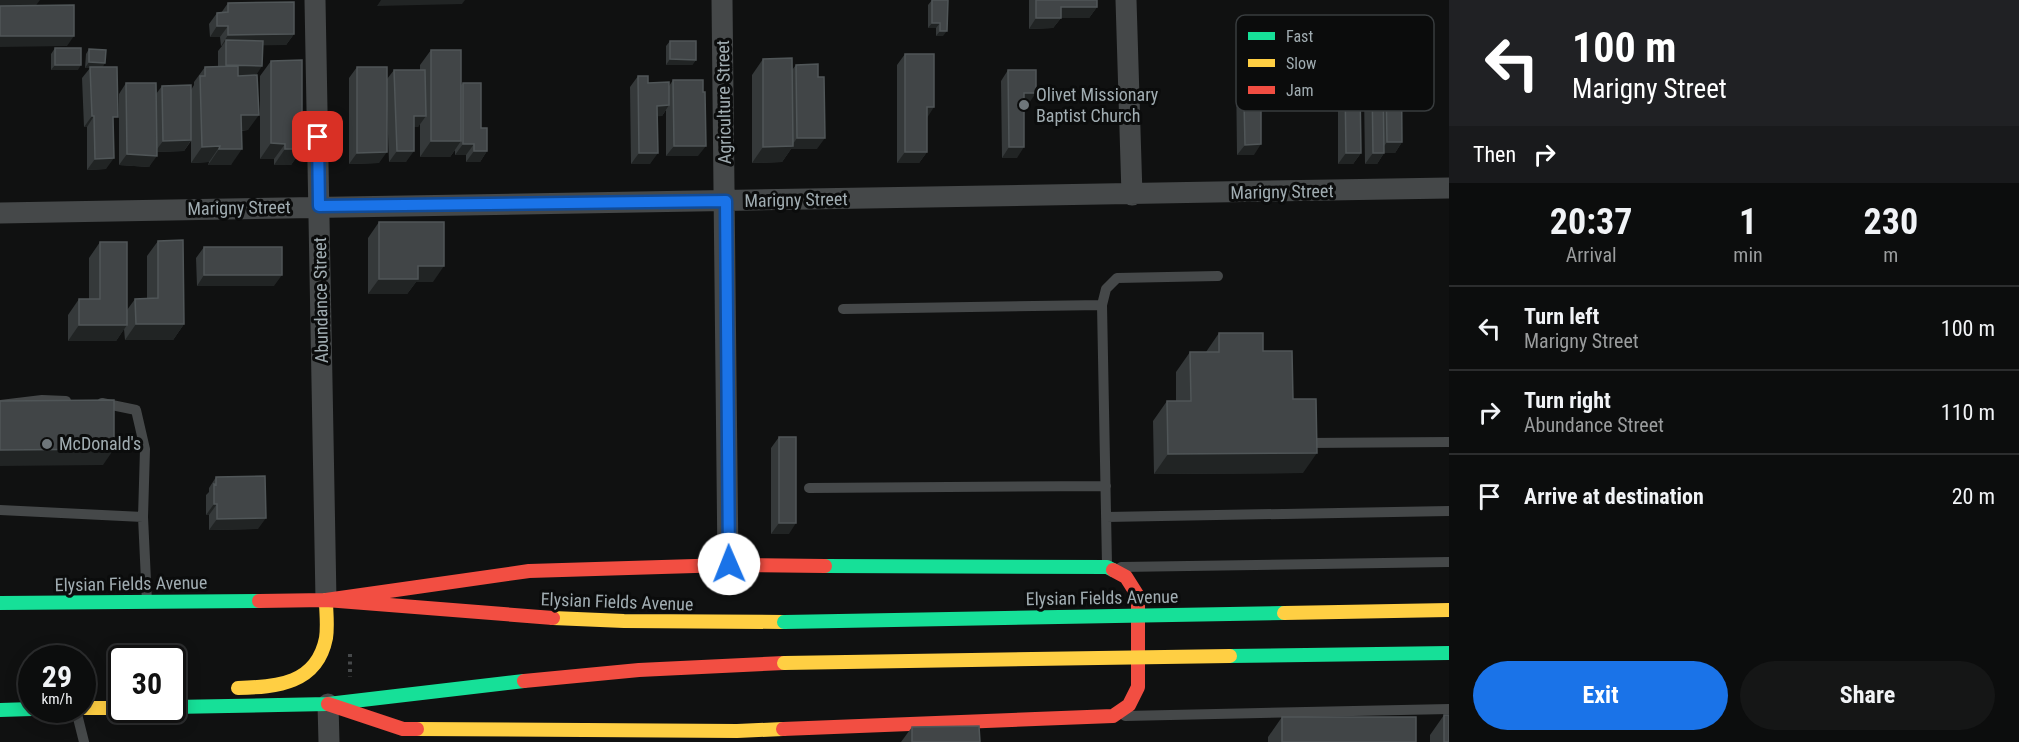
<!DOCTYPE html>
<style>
body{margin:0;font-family:"Roboto Condensed",sans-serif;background:#151616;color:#f1f3f6;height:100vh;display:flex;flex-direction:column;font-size:22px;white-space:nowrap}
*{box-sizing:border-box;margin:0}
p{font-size:20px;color:#9a9c9d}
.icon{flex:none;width:33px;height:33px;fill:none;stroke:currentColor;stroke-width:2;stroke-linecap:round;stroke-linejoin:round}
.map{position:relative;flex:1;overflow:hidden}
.drawer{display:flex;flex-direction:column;background:#0c0d0d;width:570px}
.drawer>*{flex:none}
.banner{background:#202124;color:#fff;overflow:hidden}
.speed{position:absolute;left:18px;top:645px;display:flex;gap:12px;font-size:30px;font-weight:700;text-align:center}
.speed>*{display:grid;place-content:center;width:78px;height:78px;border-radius:50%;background:#0c0d0d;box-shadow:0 3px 15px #0003,0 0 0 2px #2c2d2e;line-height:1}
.speed small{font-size:15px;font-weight:400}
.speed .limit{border:3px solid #111;border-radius:9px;background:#fff;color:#111}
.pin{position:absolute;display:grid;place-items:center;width:51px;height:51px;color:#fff;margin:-26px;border-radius:12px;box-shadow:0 3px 9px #0006}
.me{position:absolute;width:66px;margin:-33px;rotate:359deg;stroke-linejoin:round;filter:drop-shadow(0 0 4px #0008)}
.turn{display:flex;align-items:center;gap:21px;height:126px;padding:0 24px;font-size:27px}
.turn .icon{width:78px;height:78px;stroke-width:2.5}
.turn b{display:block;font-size:42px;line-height:51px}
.then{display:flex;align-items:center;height:57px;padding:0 24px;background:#0003;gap:12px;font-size:22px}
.eta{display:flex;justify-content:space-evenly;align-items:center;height:102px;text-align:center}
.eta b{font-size:36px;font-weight:700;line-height:42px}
.action{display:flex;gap:12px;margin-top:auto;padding:12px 24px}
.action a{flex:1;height:69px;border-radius:36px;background:#1a73e8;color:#fff;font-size:24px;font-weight:700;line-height:69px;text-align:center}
.action a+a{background:#151616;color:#f1f3f6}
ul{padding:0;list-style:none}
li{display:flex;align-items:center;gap:18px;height:84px;padding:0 24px;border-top:2px solid #2c2d2e}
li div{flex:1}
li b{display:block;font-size:22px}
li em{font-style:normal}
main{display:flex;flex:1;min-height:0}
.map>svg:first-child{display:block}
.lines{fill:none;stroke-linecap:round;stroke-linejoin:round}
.path{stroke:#46494b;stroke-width:4;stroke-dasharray:3 4.5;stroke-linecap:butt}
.lane{stroke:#454849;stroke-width:10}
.street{stroke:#454849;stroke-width:21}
.fast{stroke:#16e098;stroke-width:14}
.slow{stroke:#ffcf43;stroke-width:14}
.jam{stroke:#f24e42;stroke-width:14}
.fast-bridge{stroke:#16e098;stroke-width:14}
.slow-bridge{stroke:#ffcf43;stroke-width:14}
.wall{fill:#35393a}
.shaded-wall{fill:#212424}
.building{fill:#414547;stroke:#505658;stroke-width:1.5}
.route-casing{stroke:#114b97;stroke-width:15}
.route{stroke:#1a73e8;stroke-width:10}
.poi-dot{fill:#6e767a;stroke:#0b0c0c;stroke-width:2}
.labels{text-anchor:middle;stroke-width:6;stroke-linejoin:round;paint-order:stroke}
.poi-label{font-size:18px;fill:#a1adb2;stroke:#0b0c0c;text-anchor:start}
.street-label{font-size:18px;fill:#a1adb2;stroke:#0b0c0c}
.key{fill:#0b0c0c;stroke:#383c3e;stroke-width:1.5}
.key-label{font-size:16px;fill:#a1adb2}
</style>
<main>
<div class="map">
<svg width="1449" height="742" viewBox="0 0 1449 742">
<rect width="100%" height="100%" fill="#101111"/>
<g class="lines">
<path class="path" d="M350,654v23"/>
<path class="lane" d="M843,309l259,-4
M102,403l34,7 9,39 -2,68 4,85
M0,405l42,-5 24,1
M1305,443l144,-1
M809,488l297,-2
M0,510l143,7
M1106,517l343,-6
M1107,565l-5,-260 4,-16 11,-11 101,-2
M1121,567l328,-5
M76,710l8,32
M1125,716l324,-7"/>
<path class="street" d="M315,0l11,600
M722,0l6,565
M1126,0l6,195
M0,213c483,-11 966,-14 1449,-25
M328,704l1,38"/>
<path class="fast" d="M825,566l282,1 6,3
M0,603l259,-2
M172,707l156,-3 196,-23
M0,710l32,-1"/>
<path class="slow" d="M553,618l71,3 160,1
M238,688c39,-1 79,-4 88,-50 2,-13 0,-26 0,-38
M82,708h40
M417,729l320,2 46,-2"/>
<path class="jam" d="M326,600l203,-29 199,-6 97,1
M259,601l67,-1 227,18
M524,681l115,-11 145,-7
M328,704l75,25h14
M783,729l330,-13 16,-11 9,-18v-91l-12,-19 -13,-7"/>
<path class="fast-bridge" d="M784,622l500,-9
M1230,656l219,-3"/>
<path class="slow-bridge" d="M1284,613l165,-3
M784,663l446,-7"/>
</g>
<path class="wall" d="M932,0l11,36h-7v-8h-8v-23z
M1029,0h68v7l-8,11h-28l-8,10 -24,1z
M228,3l66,31 -8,11h-23l-7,30 -8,55 -7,1 -10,34h-23l1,-3 -18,1v-22l-7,10 -27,1 -8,15 -30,-2v-71l7,-11 30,11 6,-8 29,4 3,-5v-3l11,-15 13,-1v-15l4,-5h-1l-1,-9h-10l-1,-13 8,-11h4z
M1374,23h27l1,119 -7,11h-11l-7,11h-12l-1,-71 8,-11h5l1,-34h-11v-14z
M670,41l26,19 -4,5h-26v-19z
M55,48l23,22h-27v-16z
M89,49l16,14 -3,4 11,57 -7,45 -19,1v-43h-3l-2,-49 8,-10h-5l1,-14z
M431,50l30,35 2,-2 18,45 6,23 -7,11h-14v-7h-11v-5l-5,7h-30v-34l-2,4h-4l-8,35h-17l-2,-56 -8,57 -30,1v-86l8,-11 30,12 7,-9h26v-5z
M905,54l22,64v34l-8,11h-22v-98z
M1243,58l11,97h-17l-1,-86z
M763,59l29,11 4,-5 21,84h-26l-9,13 -30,1v-88z
M271,61l31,88 -11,16h-17v-6h-14v-83z
M1008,70l21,33 -5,1 -7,54h-15l-1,-77z
M638,76l10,7 21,3 4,-6 25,76h-32v-46l-4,6h-5l-7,48h-19l-1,-77z
M1345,85l16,68 -8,11h-15v-68z
M379,222l54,60h-17l-9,12h-39v-56z
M158,241l26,83 -11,16h-48l-1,-11 -8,12h-48v-26l11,-16h10v-41l11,-16 27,68 8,-11 12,-1v-42z
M204,247l70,39h-77l-1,-28z
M1219,333l44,18 30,48 10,74 -149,1 -1,-53 14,-20h9v-29l14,-20h16z
M779,437l10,97h-18v-86z
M216,477l42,52 -49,1v-15h-3v-20l3,-3v-4z
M1444,715l5,27h-19v-7z
M1282,717l134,25h-148v-5z
M912,727l68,15h-79z"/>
<path class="shaded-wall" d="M0,0h40l-6,8 -34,2z
M381,0h84l-3,4 -85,2z
M1061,7h36l-8,11h-28l-8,10 -24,1 7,-11z
M932,23h8l-4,5h-8z
M217,26h11l-8,11h-10z
M940,31h7l-4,5h-7z
M294,34l-8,11 -60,1v-6l-4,6h-1l7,-11z
M0,36h74l-7,10 -67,1z
M1374,37h11l-7,11h-11z
M670,59l26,1 -4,5h-26z
M89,62l16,1 -3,5h-17z
M55,65h26l-3,5h-27z
M226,65l36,1 -7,11 -37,-1z
M1024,93h12l-7,10 -13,1z
M669,105l-7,11 -13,1 8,-11z
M927,107h7l-7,11z
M241,115h18l-11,15 -18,1z
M92,116h2l-7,11h-3z
M414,116h12l-8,11h-12z
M797,138h28l-8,11h-26l-9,13 -30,1 11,-16h28z
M191,140l-7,11 -29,1 8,-11z
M431,141h30l-11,16h-30z
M1387,142h15l-7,11h-16z
M271,143l14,1 -11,15h-14z
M463,144h11l-8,11h-11z
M1261,144l-7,11h-17l8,-10z
M220,146l-11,16 -18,1 11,-16z
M674,146h32l-8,10h-32z
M1009,147h15l-7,11h-15z
M219,149h23l-11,16h-23z
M285,149h17l-11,16h-17z
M397,151h17l-8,11h-17z
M474,151h13l-7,11h-14z
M387,152l-8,11 -30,1 8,-11z
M905,152h22l-8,11h-22z
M639,153h19l-8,11h-19z
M1346,153h15l-8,11h-15z
M1373,153h11l-7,11h-12z
M127,154l30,2 -8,11 -30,-2z
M114,158l-8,11 -19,1 8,-11z
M418,266h26l-11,16h-17l-9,12h-39l11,-15z
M204,275h78l-8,11h-77z
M136,324h48l-11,16h-48z
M79,325h48l-11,16h-48z
M114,449l-11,16 -103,1v-16z
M1317,453l-14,20 -149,1 14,-20z
M214,504h3l-8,11h-3z
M266,518l-8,11 -49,1 8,-11z
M779,523h17l-7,11h-18z"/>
<path class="building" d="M932,0h16l-1,31h-7v-8h-8z
M1036,0h61v7h-36v11h-25z
M294,2v32l-66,1v-9h-11v-13l11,-1v-9z
M74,5v31h-74v-30z
M1374,23h27l1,119h-15l-1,-58h-2l1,-47h-11z
M226,40l37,1 -1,25 -36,-1z
M670,41h26v19l-26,-1z
M55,48h26v17h-26z
M89,49l17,1 -1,13 -16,-1z
M431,50h30v91h-30z
M905,54h29v53h-7v45h-22z
M792,58l1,88 -30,1v-88z
M1243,58h18v86l-16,1z
M302,60v89h-17v-5l-14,-1v-82z
M818,64v13h6l1,61h-28l-1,-73z
M238,66v10l19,-1 2,40h-18l1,34h-23l1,-3 -18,1 -2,-71h5v-9z
M90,67h27l1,50h-5l1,41 -19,1 -1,-43h-2z
M357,67h30v85l-30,1z
M394,70h31l1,46h-12v35h-17z
M1008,70h28v23h-12v54h-15z
M638,76h10v7l21,-1v23l-12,1 1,47h-19z
M673,80h30v12h2l1,54h-32z
M1383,81l1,72h-11l-1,-71z
M126,83h30l1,73 -30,-2z
M463,83h18v45h6v23h-13v-7h-11z
M191,85v55l-28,1 -1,-55z
M1345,85h15l1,68h-15z
M379,222h65v44h-26v13h-39z
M183,240l1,84h-48l-1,-25 23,-1v-57z
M100,242h27v83h-48v-26h21z
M204,247h78v28h-78z
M1219,333h44v18h29l1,48h23l1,54 -149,1 -1,-53h24l-1,-49h29z
M114,400v49l-114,1v-49z
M779,437h17v86h-17z
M265,476l1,42 -49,1v-15h-3v-20l2,1v-8z
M1444,715h5v27h-5z
M1282,717h134v25h-134z
M979,726l1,16h-68v-15z"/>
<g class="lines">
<g class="route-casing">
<path id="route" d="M318,137l1,69 407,-5 3,363"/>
</g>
<use href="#route" class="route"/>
</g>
<g class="poi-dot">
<circle cx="1024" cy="105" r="6"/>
<circle cx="47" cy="444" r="6"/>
</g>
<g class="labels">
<g class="poi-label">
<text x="1036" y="101">Olivet Missionary<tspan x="1036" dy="21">Baptist Church</tspan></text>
<text x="59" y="450">McDonald's</text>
</g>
<g class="street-label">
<text transform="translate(724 102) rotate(-91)" y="6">Agriculture Street</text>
<text transform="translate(1282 192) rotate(-1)" y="6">Marigny Street</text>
<text transform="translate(796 200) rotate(-1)" y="6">Marigny Street</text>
<text transform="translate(239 208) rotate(-1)" y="6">Marigny Street</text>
<text transform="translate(321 300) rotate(-91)" y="6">Abundance Street</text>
<text transform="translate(131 584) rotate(-1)" y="6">Elysian Fields Avenue</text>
<text transform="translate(1102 598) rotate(-1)" y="6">Elysian Fields Avenue</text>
<text transform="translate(617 602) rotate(2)" y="6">Elysian Fields Avenue</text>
</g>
</g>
<rect x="1236" y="15" width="198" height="96" rx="9" class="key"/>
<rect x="1248" y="32" width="27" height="8" fill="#16e098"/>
<rect x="1248" y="59" width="27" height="8" fill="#ffcf43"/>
<rect x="1248" y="86" width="27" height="8" fill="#f24e42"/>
<g class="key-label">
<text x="1286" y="42">Fast</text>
<text x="1286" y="69">Slow</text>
<text x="1286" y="96">Jam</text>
</g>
</svg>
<div class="speed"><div>29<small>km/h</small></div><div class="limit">30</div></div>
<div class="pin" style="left:318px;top:137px;background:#d93025"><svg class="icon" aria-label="arrive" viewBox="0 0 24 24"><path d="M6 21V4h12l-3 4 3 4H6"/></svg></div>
<svg class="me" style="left:729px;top:564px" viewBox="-20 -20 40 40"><circle r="19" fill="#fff"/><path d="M0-13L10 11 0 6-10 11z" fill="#1a73e8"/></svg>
</div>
<section class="drawer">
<div class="banner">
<div class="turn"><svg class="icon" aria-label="left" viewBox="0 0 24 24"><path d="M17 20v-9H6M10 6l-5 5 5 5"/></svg><div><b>100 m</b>Marigny Street</div></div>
<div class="then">Then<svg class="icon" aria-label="right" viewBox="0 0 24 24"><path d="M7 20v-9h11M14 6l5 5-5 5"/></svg></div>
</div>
<div class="eta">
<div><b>20:37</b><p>Arrival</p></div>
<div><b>1</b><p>min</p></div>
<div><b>230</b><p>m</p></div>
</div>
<ul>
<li><svg class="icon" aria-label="left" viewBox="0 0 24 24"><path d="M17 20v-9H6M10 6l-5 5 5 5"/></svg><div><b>Turn left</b><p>Marigny Street</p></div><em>100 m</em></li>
<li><svg class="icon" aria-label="right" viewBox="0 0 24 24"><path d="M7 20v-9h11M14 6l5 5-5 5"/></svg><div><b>Turn right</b><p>Abundance Street</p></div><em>110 m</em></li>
<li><svg class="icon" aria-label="arrive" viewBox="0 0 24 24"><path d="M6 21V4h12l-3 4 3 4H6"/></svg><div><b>Arrive at destination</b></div><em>20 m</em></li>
</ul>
<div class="action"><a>Exit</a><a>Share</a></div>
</section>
</main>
